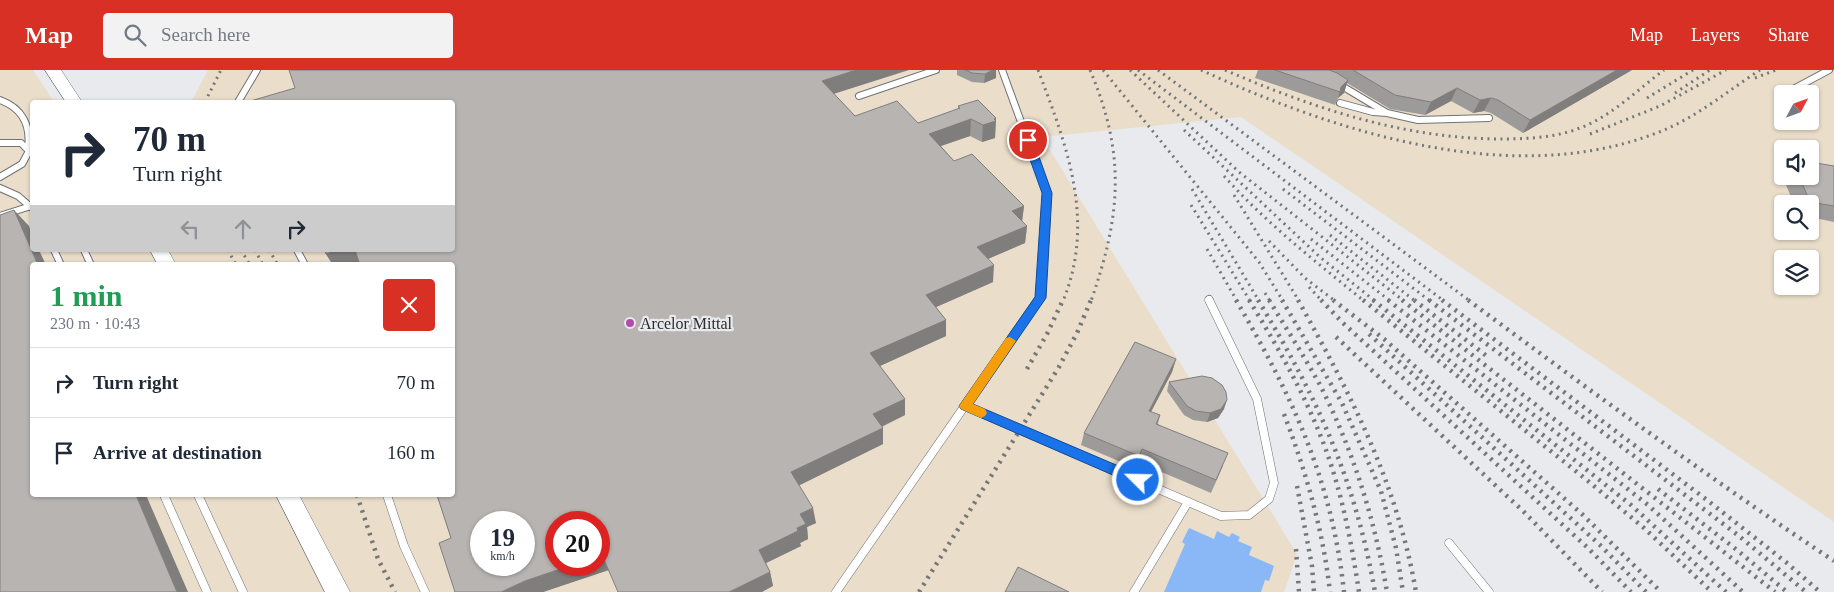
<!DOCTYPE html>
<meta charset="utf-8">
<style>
body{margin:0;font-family:"Times New Roman",serif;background:#f2f2f3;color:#1f2937;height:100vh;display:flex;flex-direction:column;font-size:19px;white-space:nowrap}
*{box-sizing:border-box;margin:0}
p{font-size:16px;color:#747a83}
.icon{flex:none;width:28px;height:28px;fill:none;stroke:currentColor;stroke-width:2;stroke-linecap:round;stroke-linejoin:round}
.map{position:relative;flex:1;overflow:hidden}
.sheet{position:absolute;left:30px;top:192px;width:425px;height:235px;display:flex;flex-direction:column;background:#fff;border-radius:5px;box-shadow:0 1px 4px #0004}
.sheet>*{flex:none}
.top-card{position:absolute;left:30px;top:30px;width:425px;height:152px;border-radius:5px;box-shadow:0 1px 4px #0004;background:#fff;color:#1f2937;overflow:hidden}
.needle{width:32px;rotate:49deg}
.fabs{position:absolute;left:1774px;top:15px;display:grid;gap:10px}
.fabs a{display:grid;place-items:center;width:45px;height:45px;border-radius:5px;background:#fff;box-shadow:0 1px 4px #0004;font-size:25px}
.speed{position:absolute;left:470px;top:441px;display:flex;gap:10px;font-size:25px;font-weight:700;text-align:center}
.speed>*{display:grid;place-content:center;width:65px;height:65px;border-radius:50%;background:#fff;box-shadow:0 1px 4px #0004;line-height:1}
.speed small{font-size:12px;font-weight:400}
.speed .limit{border:8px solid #d22;background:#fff;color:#111}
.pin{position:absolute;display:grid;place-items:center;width:42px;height:42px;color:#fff;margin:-21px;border:2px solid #fff;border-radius:50%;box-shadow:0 1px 5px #0007}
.me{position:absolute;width:55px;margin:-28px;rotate:293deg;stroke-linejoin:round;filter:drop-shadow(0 0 4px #0008)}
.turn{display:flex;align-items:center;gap:18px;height:105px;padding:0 20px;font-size:22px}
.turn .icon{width:65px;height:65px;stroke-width:2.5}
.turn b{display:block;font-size:35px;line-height:42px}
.lanes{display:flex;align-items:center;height:48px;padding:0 20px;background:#0003;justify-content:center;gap:25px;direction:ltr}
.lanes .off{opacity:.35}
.round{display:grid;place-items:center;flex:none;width:52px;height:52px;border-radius:5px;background:#f2f2f3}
.head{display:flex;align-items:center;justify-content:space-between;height:85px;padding:0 20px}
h1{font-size:30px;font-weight:700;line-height:38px;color:#1e9e55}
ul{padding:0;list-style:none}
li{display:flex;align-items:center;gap:15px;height:70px;padding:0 20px;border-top:1px solid #e0e1e3}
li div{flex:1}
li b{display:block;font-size:19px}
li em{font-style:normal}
header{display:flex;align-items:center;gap:30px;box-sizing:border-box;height:70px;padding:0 25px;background:#d93025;color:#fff}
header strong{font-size:24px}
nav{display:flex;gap:28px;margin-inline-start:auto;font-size:18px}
.search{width:350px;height:45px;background:#f2f2f3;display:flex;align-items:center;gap:12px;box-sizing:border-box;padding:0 18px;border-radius:5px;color:#747a83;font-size:19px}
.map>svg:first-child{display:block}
.industrial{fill:#eadeca;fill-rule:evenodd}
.water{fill:#8ab7f6}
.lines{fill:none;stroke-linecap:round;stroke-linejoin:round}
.lane-far1-casing{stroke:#717275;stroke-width:8}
.lane-casing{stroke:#717275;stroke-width:9}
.secondary-casing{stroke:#717275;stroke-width:1}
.lane-far1{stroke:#fff;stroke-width:6}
.lane{stroke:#fff;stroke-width:8}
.secondary{fill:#fff;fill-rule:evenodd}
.rail-far1{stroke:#757778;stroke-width:3;stroke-dasharray:2 4.5;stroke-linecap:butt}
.rail{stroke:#757778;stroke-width:4.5;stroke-dasharray:2.5 5.5;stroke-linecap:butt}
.wall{fill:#9d9b99}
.shaded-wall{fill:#807e7d}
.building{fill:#b7b4b2;stroke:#807e7d;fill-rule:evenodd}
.route{fill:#1a73e8;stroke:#114b97}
.slow{fill:#f59e0b}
.poi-dot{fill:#b64aa9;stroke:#e8eaed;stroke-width:2}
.labels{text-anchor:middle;stroke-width:4.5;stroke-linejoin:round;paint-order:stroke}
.poi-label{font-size:16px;fill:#2b2c2d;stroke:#e8eaed;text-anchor:start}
</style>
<header>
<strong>Map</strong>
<div class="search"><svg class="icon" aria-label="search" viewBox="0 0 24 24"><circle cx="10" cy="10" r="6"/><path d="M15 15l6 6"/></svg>Search here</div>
<nav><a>Map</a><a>Layers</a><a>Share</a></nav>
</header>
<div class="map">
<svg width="1834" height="522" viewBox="0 0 1834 522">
<rect width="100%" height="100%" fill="#e8eaed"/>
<path class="industrial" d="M0,0h33l21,32h-22v148h420v-148h-261l17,-32h1626v452l-593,-405 -199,20 255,417 -13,38h-1284zM1782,24h28v27h-28zM1782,79h28v27h-28zM1782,134h28v27h-28zM1782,189h28v27h-28zM32,195h420v230h-420zM481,452h43v43h-43zM556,452h43v43h-43z"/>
<path class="water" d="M1189,458l25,11 3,-8 12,6 3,-4 8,4 -2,4 14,6 -3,8 25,11 -5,15 -4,-1 -4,12h-97l21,-48 -3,-2z"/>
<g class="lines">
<g class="lane-far1-casing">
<path id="lane-far1" d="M1002,0l45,123 -7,104 -3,4
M1337,13l50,30 -14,-1 -33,-9
M1784,24l45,-24
M859,26l77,-26
M0,30c22,8 31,25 28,48
M238,32l19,-32
M1387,43l31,7 71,-2
M0,73h21l8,8 -7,13 -22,13
M0,118l18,8 14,12
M0,146l31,-10
M54,180l7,15
M84,180l7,15
M297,180l8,15
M1209,229l1,2"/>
</g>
<g class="lane-casing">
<path id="lane" d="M965,336l256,110 28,-1 20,-16 5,-16 -17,-84 -48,-99
M164,425l43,97
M198,425l45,97
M387,425l17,51 21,46
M1449,473l40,49
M836,522l202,-292
M1134,522l54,-90"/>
</g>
<g class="secondary-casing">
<path id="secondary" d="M45,0h16l21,32h-16z
M150,180h18l8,15h-18z
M276,425h23l51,97h-25z"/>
</g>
<use href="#lane-far1" class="lane-far1"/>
<use href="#lane" class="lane"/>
<use href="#secondary" class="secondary"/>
<path class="rail-far1" d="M1038,0c29,76 58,151 25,231
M1090,0c36,85 31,145 1,231
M1103,0l156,192 24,39
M1130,0l109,102 165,129
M1138,0l306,231
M1158,0l312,231
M1201,0c137,63 316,121 463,60 34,-14 65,-40 96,-60
M1225,0c88,38 177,68 273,69 27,0 57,-1 82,-11 32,-12 57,-38 84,-58
M1755,8l21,-8
M1675,23l35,-23
M1647,28l46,-28
M205,32l16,-32
M1184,60l137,128 54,43
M1590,64l70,-28 66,-36
M1224,106c42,47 91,85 140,125
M1192,119l67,112
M1283,119l147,112
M1234,125l65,106
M1191,135l59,96
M1330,165l85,66
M1311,169l79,62
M1269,171l36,37 30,23
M1207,179l30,52
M228,180l8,15
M241,180l9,15
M255,180l8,15
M269,180l9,15
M1309,217l13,14
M1265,223l5,8"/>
<path class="rail" d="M1236,230c56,96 96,180 108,292
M1249,230c27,44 53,89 72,137 20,50 30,103 38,155
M1258,230c59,97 97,179 117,292
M1269,230c17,28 35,56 51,85 33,65 55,135 67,207
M1282,230l60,103 39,88 15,57 7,44
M1298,230c53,95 99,183 118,292
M1321,230l22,23 246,226 42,43
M1333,230l51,39 199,176 78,77
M1363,230l225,181 56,47 68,64
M1373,230l258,205 95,87
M1388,230l260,205 95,87
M1402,230l373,292
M1414,230l74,57
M1429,230l310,236 67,56
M1442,230l265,200 80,63 33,29
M1468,230c120,89 241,178 366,261
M1369,264l231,211 46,47
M1336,267l187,174 79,81
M1027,299l20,-35 16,-34
M1284,344c22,58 39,116 46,178
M1297,416l15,80 2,26
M1658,419l79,61 50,42
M357,425l21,64 17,33
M1296,479l3,43
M919,522l140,-225 18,-34 14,-33"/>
</g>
<path class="wall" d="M957,0h39v8l-12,5 -12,-1 -15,-7z
M1258,0h374l-109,63 -32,-20 -7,-2 -11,2 -22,-12 -26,14 -35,-6 -43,-26 -3,10 -6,5 -3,7 -80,-27z
M295,18l539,6 21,22 63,7 40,-14v-3l38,12 -1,20 -13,4 -12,-6 -29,10 13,15 70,45 -2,15 5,5 -2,17 -37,16 5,23 -57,25 10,13v16l-66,30 25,33v16l-23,12 1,1v16l-84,41 17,38 -9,4 1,12 -8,4 1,3 -35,17 4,9 3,14 -165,-16 -65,22 -92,-54 -92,-276 -7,3h-19l-7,-11z
M1834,96v56l-24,-5v-13h-16l-13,-31 1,-2v5h28z
M1176,289l-4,13 -21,40 9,3 -2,9 65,42 -12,27 -73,-31 -3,6 -54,-23 3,-12z
M1169,312l55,27 -6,9 -11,4 -14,-2 -9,-5 -17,-24z"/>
<path class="shaded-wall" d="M856,0h53l-85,27 -2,-16z
M993,0h3v8l-12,5 1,-9z
M1617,0h15l-109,63 7,-13z
M1348,10l-4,13 -6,5 3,-11z
M1457,18l-6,13 -26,14 6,-13z
M1491,28l-7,13 -11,2 7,-13z
M996,48l-1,20 -13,4 1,-17z
M971,49l-1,17 -41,14v-16z
M1024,136l-2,16 -10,-11z
M14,140l15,16 3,9v15h7l7,15h-8z
M1027,156l-2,17 -49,21 1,-17z
M337,180h20l6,11 -11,4h-19l-7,-11z
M994,195l-1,17 -68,30 1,-17z
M946,250v16l-75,34 -1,-17z
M1176,289l-4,13 -27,51 4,-12z
M905,329v16l-31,15 -1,-16z
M1227,330l-3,9 -6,9 -11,4 3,-9z
M883,358v16l-89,44 -3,-16z
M1142,379l-4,13 -3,6 4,-12z
M136,425h10l42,97h-11z
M813,438l3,15 -9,4 1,12 -8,4 1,3 -39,19 -3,-15 38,-22 3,-14z
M602,485l7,15 -66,22h-42l24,-11 47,-16h27v-9z
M770,502l3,14 -11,6h-33z"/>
<path class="building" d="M289,0h567l-34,11 33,35 42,-15 21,22 42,-15 -2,-2 20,-6 18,18 -2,1 2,2 -13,4 -12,-6 -42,15 25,27 18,-7 52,52 -12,5 15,15 -50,21 17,18 -68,30 20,25 -76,33 35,46 -32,15 10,14 -92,44 22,36 -13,6 6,10 -9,4 1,3 -39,19 11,22 -41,20h-111l-16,-37 -3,1v-34h-43v43h16l-47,16 -24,11h-46l-16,-49 12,-5 -14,-43h15v-230h-92l-5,-15h97v-148h-205l48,-14zM481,452h43v43h-43z
M965,0h28l-8,4 -13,-1z
M1275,0h54l8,3 11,7 -7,7 -1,5z
M1353,0h264l-87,50 -32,-20 -7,-2 -11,2 -23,-12 -26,14 -36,-7z
M1810,92l24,4v40l-24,-4 -11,-26h11z
M14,140l24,55h-6v230h104l41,97h-177v-377z
M325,180h12l-11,4z
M1135,272l41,17 -27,52 11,4 -4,9 72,29 -12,27 -74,-31 -3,7 -55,-23z
M1202,306l10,2 10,7 4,7 1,8 -6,9 -11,4 -14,-2 -9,-5 -18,-24z
M1018,497l51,25h-64z"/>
<path class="route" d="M1025,68h6l2,2 19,53 -6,105 -73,106 169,72 2,4 -2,4 -4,2 -177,-77 -2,-3 76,-109 7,-104 -19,-53z"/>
<path class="slow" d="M1010,267l6,4 -43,63 12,5 2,4 -2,3 -4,2 -20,-9 -2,-3 2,-3 45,-65z"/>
<circle class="poi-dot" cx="630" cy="253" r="5"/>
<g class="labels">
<g class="poi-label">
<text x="640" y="259">Arcelor Mittal</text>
</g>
</g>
</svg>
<div class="fabs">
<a><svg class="needle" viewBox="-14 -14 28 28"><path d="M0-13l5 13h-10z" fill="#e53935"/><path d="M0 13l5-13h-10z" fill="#747a83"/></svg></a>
<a><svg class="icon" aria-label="sound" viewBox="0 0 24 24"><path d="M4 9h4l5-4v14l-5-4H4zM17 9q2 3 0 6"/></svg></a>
<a><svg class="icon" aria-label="search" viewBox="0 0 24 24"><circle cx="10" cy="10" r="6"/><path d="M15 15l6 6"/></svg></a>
<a><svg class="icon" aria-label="layers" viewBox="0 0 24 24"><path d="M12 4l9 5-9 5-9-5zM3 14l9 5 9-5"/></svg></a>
</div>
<div class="speed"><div>19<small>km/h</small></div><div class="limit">20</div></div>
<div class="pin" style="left:1028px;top:70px;background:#d93025"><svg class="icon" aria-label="arrive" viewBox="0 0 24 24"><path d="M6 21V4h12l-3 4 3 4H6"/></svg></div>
<svg class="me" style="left:1138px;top:410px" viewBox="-20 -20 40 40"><circle r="17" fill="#1a73e8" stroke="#fff" stroke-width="3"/><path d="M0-11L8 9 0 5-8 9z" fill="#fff"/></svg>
<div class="top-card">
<div class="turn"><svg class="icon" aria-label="right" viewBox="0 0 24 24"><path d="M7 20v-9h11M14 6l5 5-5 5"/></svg><div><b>70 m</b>Turn right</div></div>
<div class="lanes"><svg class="icon off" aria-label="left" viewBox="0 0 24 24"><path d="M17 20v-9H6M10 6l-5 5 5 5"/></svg><svg class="icon off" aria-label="ahead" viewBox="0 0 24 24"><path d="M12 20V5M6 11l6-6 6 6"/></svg><svg class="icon" aria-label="right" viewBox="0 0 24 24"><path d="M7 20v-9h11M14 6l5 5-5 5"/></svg></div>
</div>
<section class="sheet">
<div class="head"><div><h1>1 min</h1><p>230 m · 10:43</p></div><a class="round" style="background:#d93025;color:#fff"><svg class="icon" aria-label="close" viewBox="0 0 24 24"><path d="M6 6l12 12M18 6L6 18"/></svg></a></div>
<ul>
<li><svg class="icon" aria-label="right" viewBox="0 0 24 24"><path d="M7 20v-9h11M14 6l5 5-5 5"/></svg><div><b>Turn right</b></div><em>70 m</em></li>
<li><svg class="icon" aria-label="arrive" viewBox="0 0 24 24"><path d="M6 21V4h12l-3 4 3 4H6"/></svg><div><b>Arrive at destination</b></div><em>160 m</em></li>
</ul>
</section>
</div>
